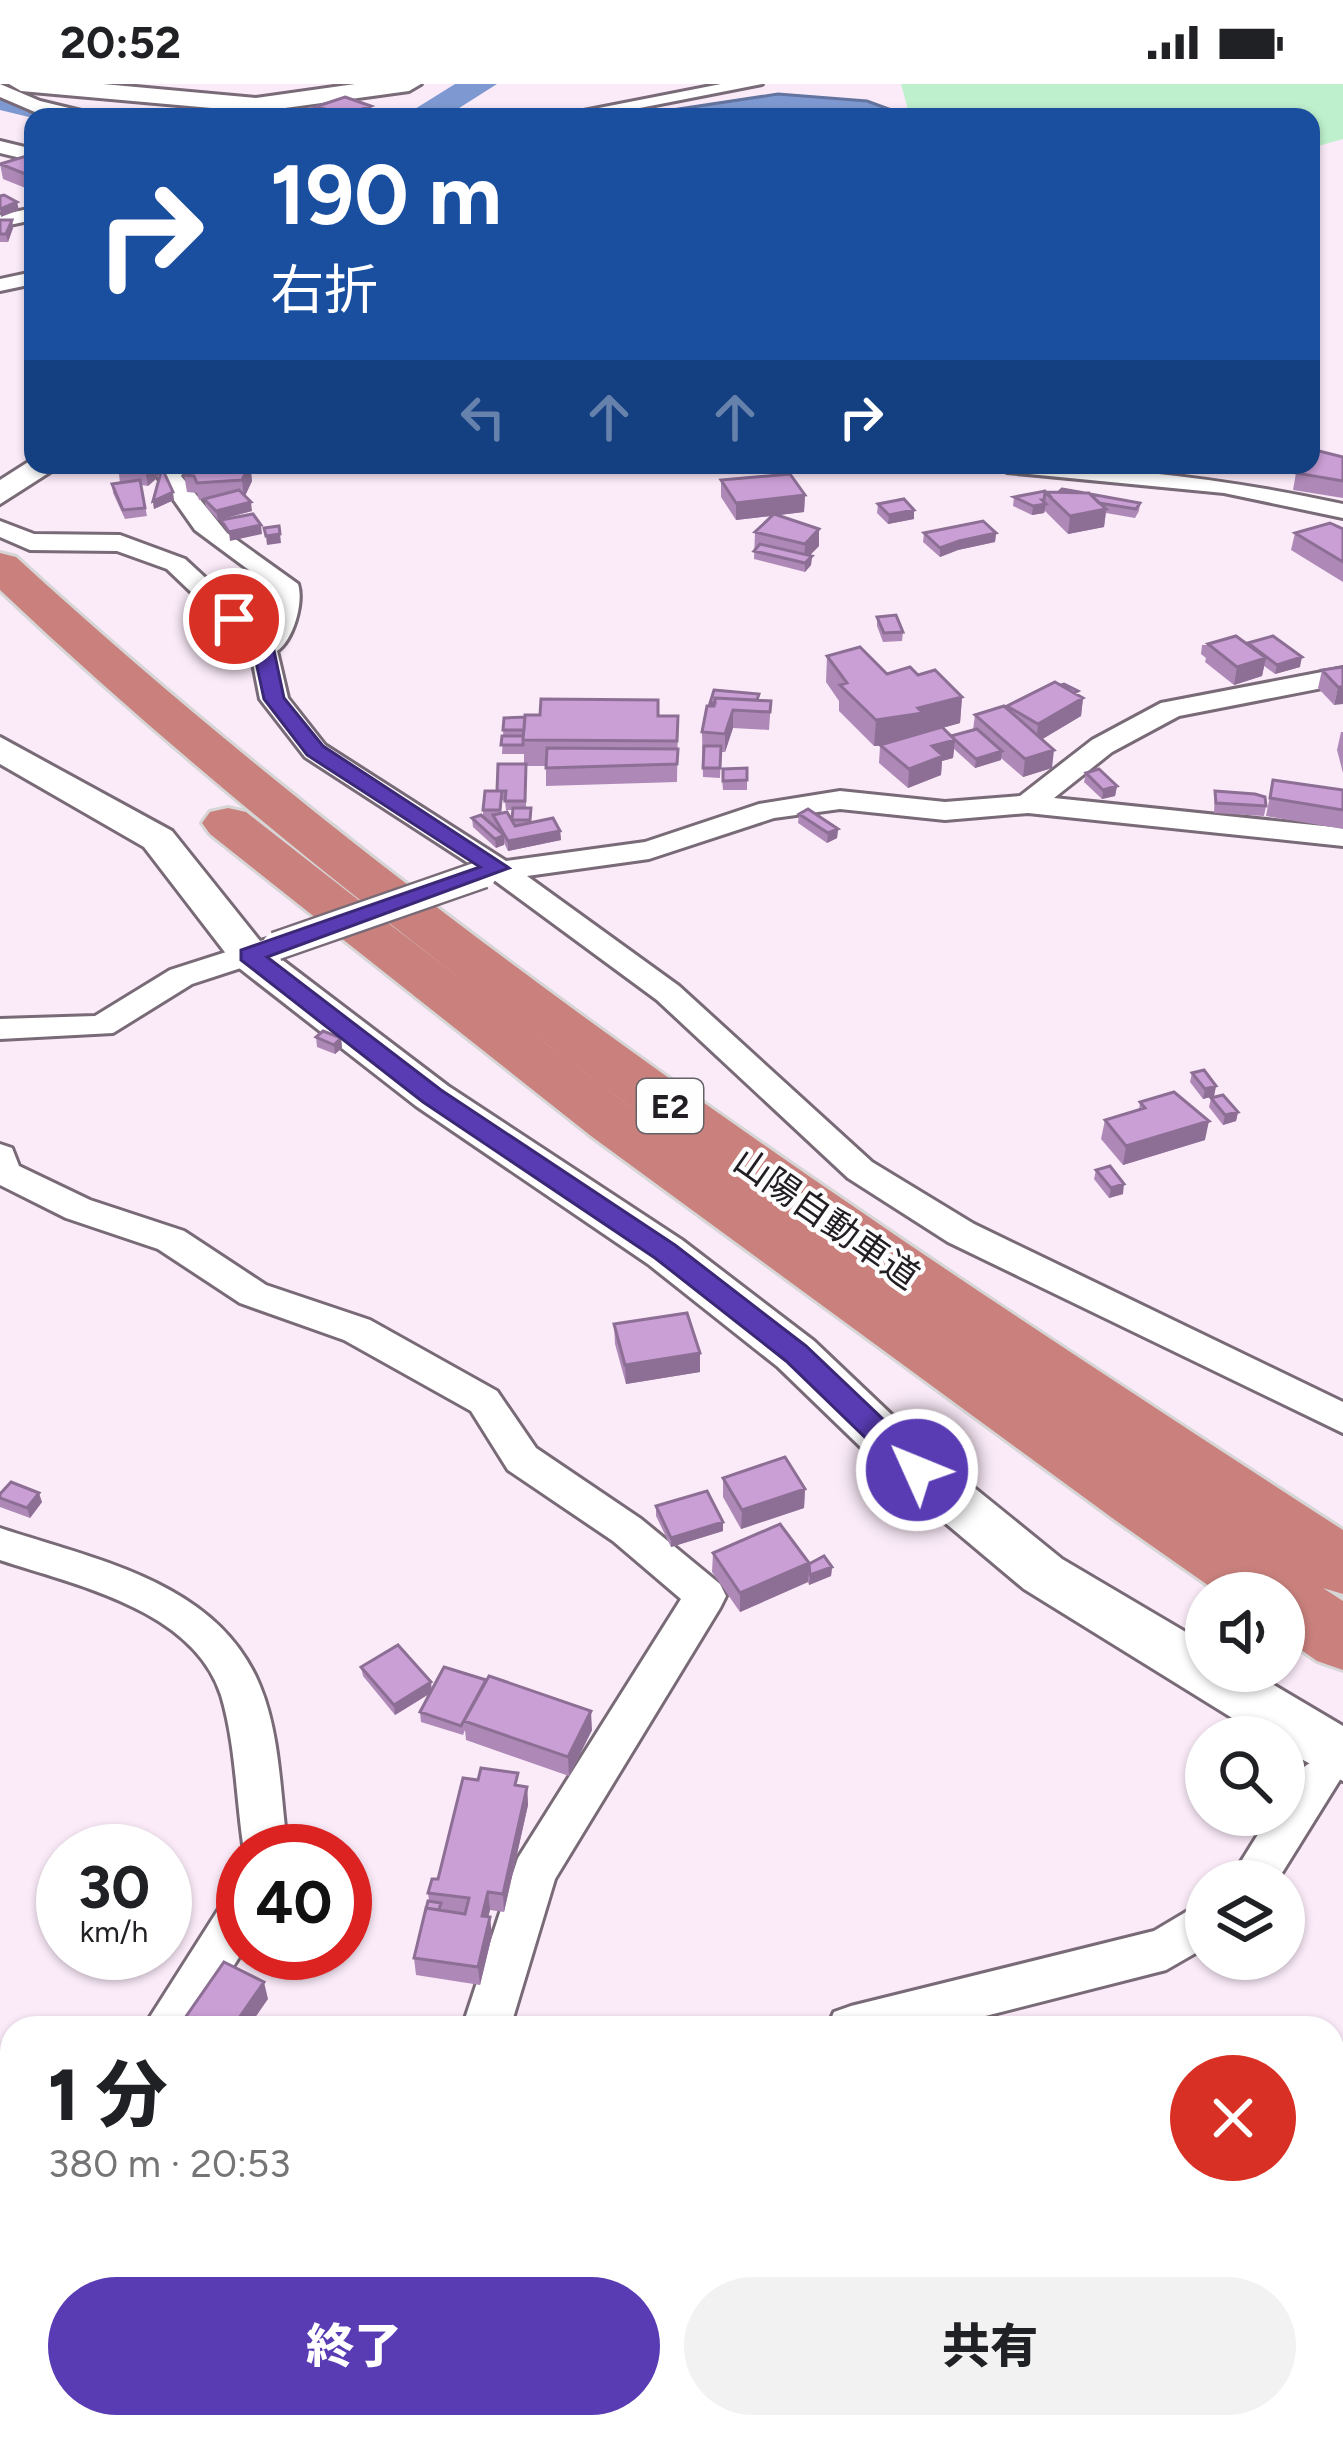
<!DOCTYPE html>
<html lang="ja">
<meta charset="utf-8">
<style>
body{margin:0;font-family:Figtree,"Noto Sans JP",sans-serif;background:#f2f2f2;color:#202124;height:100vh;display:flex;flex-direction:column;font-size:45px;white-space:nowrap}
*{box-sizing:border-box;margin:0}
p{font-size:39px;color:#757577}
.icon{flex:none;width:66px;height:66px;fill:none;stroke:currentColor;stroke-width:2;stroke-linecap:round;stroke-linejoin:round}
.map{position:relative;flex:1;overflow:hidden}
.drawer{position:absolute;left:0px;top:1932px;width:1344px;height:423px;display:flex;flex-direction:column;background:#fff;border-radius:36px 36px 0 0;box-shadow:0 3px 9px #0004}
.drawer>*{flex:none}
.banner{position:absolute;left:24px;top:24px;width:1296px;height:366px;border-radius:24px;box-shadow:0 3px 9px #0004;background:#1a4fa0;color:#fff;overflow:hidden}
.buttons{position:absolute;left:1185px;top:1488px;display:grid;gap:24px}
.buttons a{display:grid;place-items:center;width:120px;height:120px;border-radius:50%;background:#fff;box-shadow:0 3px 9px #0004;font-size:60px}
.speed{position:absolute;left:36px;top:1740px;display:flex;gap:24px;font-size:60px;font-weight:700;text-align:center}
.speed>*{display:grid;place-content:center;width:156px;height:156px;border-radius:50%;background:#fff;box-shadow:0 3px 9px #0004;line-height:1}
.speed small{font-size:30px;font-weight:400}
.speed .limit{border:18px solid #d22;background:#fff;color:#111}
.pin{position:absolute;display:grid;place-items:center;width:102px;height:102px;color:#fff;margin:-51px;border:6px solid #fff;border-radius:50%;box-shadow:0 3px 12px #0007}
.me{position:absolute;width:132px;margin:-66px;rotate:314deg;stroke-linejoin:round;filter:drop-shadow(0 0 9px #0008)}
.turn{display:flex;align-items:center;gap:42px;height:252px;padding:0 48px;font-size:54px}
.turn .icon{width:156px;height:156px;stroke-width:2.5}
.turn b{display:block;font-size:84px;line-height:102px}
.lanes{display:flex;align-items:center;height:114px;padding:0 48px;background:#0003;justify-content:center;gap:60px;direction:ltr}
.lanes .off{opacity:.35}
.round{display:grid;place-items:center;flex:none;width:126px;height:126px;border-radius:63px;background:#f2f2f2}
.headline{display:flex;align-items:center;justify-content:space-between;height:204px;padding:0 48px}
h1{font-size:72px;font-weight:800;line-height:90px}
.action{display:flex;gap:24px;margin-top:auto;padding:24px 48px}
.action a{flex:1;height:138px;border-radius:72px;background:#593cb4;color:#fff;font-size:48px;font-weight:800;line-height:138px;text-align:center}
.action a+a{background:#f2f2f2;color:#202124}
.status{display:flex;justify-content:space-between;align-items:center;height:84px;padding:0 60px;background:#fff;direction:ltr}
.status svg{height:33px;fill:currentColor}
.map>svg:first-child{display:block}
.green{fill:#bef0cd}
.water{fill:#7e99d2;stroke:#63749e;stroke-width:3}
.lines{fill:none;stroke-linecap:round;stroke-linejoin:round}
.river{fill:#7e99d2;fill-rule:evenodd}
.street-casing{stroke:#786a76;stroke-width:6}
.secondary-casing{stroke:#786a76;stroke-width:6}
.highway-casing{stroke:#d7d6d7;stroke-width:6}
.street{fill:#fff;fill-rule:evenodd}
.secondary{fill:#fff;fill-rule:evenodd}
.highway{fill:#ca817d;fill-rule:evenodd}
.street-bridge-casing{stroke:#786a76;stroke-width:32;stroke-linecap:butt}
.street-bridge{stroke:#fff;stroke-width:27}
.wall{fill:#ae89b7;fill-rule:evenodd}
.shaded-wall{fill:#8d6f95}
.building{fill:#ca9fd5;stroke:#8d6f95;stroke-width:3}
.route{fill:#593cb4;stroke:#3a2775;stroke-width:3}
.labels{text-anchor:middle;stroke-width:9;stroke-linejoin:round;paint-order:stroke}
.shield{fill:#fefefe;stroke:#656165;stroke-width:3}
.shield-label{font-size:33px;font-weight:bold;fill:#231e23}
.street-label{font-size:36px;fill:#231e23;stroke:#fefefe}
</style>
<div class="status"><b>20:52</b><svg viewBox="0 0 49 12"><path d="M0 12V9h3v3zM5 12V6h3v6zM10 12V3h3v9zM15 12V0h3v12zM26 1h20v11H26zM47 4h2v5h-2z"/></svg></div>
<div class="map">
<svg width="1343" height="2354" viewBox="0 0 1343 2354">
<rect width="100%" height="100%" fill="#fbebf9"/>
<path class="green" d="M901,0h442v55l-32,9v-31h-401z
M1343,2270v84h-82l11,-11h60v-62z"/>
<path class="water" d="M778,10l89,7 27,10 2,6h-270z"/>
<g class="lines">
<path class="river" d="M455,0h42l-52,33h-43z
M0,6l82,20 5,7 -54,1 -33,-8z"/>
<g class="street-casing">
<path id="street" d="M0,0l40,17 66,16 -71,-5 -35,-15z
M721,0h41l-168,33h-41z
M0,57l33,8v12l-33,-8z
M33,124v12l-33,7v-12z
M33,188v12l-33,7v-12z
M163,381h24l-6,11 46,57 71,51c6,19 -5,56 -21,67l11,47 37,47 181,116 139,-19 114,-38 81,-13 105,11 75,-6 72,-56 69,-37 182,-35v16l-164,32 -67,36 -58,46 289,30v18l-315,-33 -83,7 -105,-11 -66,9 -125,41 -122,17 152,110 193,176 102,62 369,178v31l-395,-191 -100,-64 -191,-178 -163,-120 -16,-2 -2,-10 -171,-111 -45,-58 -10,-51 -83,-79 -50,-18 -87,-1 -30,-13v-16l34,13 86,1 65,24 79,73 12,-36 -3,-8 -78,-58 -38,-54z
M995,381c119,0 232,14 348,39v14l-119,-25 -217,-21z
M276,852l11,3 5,7 -5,7 -95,31 -79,49 -113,6v-20l95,-3 75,-46z
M0,1060l12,4 7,18 71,34 94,31 82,54 104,35 127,71 39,57 105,71 79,65 6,12 -6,12 -165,271 -45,149h-48l56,-170 163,-259 -68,-58 -105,-71 -37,-59 -127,-71 -104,-37 -82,-54 -92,-31 -66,-33z
M0,1444c96,32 218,54 260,158 21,51 20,112 28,165h-44c-8,-51 -8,-106 -23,-156 -28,-86 -146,-110 -221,-135z
M1319,1675l15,6 7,13 -64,103h-48l41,-66h14c0,-26 10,-47 35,-56z
M243,1806v61l-49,77h-51l84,-132z
M1206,1816v47l-40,23 -228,58h-111l7,-16 17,-6 303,-75z
M1343,2065v49l-11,4v-49z
M12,2166v66l-12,5v-66z
M214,2343h60l-5,11h-60z
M1147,2343h54l-3,11h-54z"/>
</g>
<g class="secondary-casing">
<path id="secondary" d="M9,0h94l153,14 99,-14h66l-12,7 -153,21 -235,-21z
M33,375v6h28l-61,39v-24z
M0,653l172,94 92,115 184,140 234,154 132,101 121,115 127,103 144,85v27h44l93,55v55l-59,-31v-13h-21l-239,-148 -125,-105 -121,-117 -130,-103 -232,-158 -182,-142 -90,-117 -144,-83z"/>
</g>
<g class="highway-casing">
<path id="highway" d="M0,469l16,4c405,371 867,675 1327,973v64l-20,-6 20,13v69l-26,-9 -33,-23v-45h-65l-104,-73 -524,-384 -381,-302 -8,-11 8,-11 18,-4 18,4c136,107 272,212 411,314 -227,-167 -452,-342 -657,-536z"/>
</g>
<use href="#street" class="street"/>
<use href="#secondary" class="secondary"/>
<use href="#highway" class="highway"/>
<g class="street-bridge-casing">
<path id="street-bridge" d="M276,862l207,-72"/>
</g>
<use href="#street-bridge" class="street-bridge"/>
</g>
<path class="wall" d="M315,23l57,10h-65h9z
M33,70v37l-30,-12 -3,-15z
M0,136h12l1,8 -5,14h-8z
M1343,373v41l-50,-8 3,-17z
M118,381h48l-3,4 11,31 -20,9 -1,-8 8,-30 -13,15 -7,-1 6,31 -22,3 -12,-26 -1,-9 8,-1z
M190,381h73l-5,7 -7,-1 1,10 -7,15 7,15 -34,9 -12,-13 -2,-8 -5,1 -2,-7 -10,-1 -3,-17z
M721,396l84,15 -1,17 -25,3 40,14v17l-10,10h3l-1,9 -6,7 -51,-13 1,-27 16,-16 -35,4 -15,-23z
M1045,407l95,12 -1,8 -4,7 -29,-5 -2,14 -36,7 -23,-23 -1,2 -12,2 -19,-9 1,-9z
M878,420l36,15 -26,5 -11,-11z
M1343,445v53l-52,-32 4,-17z
M924,449h72l-1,9 -37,8 -18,7 -17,-15z
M877,533l26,15 -1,9 -19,1 -6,-16z
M1202,561h46l52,22 -25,7 -11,-8 -2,10 -28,9 -29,-23 1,-4 -5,-4z
M827,572l60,18 31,1 44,22 -2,26 -18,5 10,8 21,-6 2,-15 31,-7 1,-2 70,-11 6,3 -2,18 -39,23 10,29 -29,9 -22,-19v2l-26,8 -21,-19 -1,9 -11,3 -1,14 -33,13 -29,-25 1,-17h-6l-35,-35v-10l-13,-19z
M1343,583l-9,38 -16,-17 4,-18z
M759,616l12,1 -2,29 -36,-2 -8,24h-4l-1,26 -17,-1 -1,-45 8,-29z
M678,632l-1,66 -131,4v-20h-20v42h5v14l29,9 1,9 -53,11 -4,-8 -8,5 -23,-21 -1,-9 11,-1v-7l14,-19 27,-27v-10h-22l2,-36zM502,716l3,1 1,9h6v11l-11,-8z
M1341,648h2v41l-6,-23z
M747,684v22h-24l-1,-12z
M1086,689l31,13 -2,10 -13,3 -18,-17z
M1273,696l70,10v39l-77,-13z
M1215,707l51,15 -2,10 -50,-3z
M799,730l39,15 -1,9 -10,5 -29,-20z
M316,953l25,1 1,10 -7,6 -18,-7z
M1192,989l24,13 -2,10 -11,3 -13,-17z
M1211,1014l27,14 -2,9 -13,4 -14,-18z
M1140,1018l65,38 -82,25 -22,-26 4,-19 34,-10z
M1096,1086l27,24 -14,4 -15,-19z
M614,1240l86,29v19l-74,12 -11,-40z
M723,1394l82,11 -1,19 -63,21 -18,-32z
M0,1410l42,8 -12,16 -30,-11z
M656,1422l67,16v9l-52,16 -15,-31z
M713,1469l119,14 -1,9 -22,9 -1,-3 -68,30 -28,-40z
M361,1583l71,23 160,40 -23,46 -103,-36 -1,-10 -2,5 -42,-13 -1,-10 11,-19 -36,22 -32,-39z
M519,1702l8,1 1,18 -24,107 -14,-2 -2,7 4,18 -12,50 -64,-10 -2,-17 15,-57 -1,-8z"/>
<path class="shaded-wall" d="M371,22l1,11h-23v-3z
M17,118l2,8 -18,7 -1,-8z
M12,136l1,8 -5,14 -2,-8z
M150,381h16l-11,15 -7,6 -3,-17z
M250,381l2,16 -8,17 -2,-18z
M173,408l1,8 -20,9 -1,-8z
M805,411l-1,17 -68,8v-17z
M1042,416h2v4h2l-2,9 -12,2 1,-9z
M251,418l1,9 -34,9 -2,-9z
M1106,425l-2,18 -36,7 2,-18z
M914,426v9l-26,5 1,-9z
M261,441l1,9 -32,7 -1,-9z
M819,445v17l-15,15 1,-17z
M996,449l-1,9 -37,8 -18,7v-9l19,-7z
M280,450l1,9 -14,2 -1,-9z
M812,472l-1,9 -6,7v-9z
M1302,573l-2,10 -25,7 2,-9z
M1266,574l-4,18 -28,9 3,-18z
M1338,603h5v17l-9,1z
M962,613l-2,26 -39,11v6l-47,6 2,-26z
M1083,614l-2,18 -45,27 2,-19z
M733,626v18l-8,24v-18z
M955,656l-2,18 -11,3 -1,14 -33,13 1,-19 23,-23z
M1054,666l-2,18 -29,9 2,-18z
M1002,667l-1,9 -26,8 1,-9z
M1117,702l-2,10 -13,3 1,-9z
M838,745l-1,9 -10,5 1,-10z
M560,747l1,9 -53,11v-10z
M504,751v10l-8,3 -1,-9z
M341,954l1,10 -7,6 -1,-9z
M1216,1002l-2,10 -11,3 2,-10z
M1238,1028l-2,9 -13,4 2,-10z
M1209,1037l-4,19 -82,25 3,-19z
M1124,1100l-1,10 -14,4 2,-10z
M700,1269v19l-74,12 -1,-19z
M805,1405l-1,19 -63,21 1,-19z
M39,1409l3,9 -12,16 -3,-10z
M723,1438v9l-52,16v-9z
M809,1479l-1,19 -68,30v-19z
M832,1483l-1,9 -22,9 1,-10z
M431,1598l1,10 -37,23 -1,-10z
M591,1627l1,19 -23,46 -1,-19z
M527,1703l1,18 -24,107 -1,-18z
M488,1808l2,18 -6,23 -2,-17z
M490,1833l2,18 -12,50 -2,-18z
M264,1898l4,17 -20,29h-16z
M553,2343h7l-10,11 -1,-7z"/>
<path class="building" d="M345,13l26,9 -22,8 -34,-7z
M33,70v23l-33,-13z
M4,111l13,7 -17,7v-13z
M0,136h12l-6,14h-6z
M1311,365l32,8v24l-47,-8 5,-8h10z
M118,381h32l-5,4 -28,-2z
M190,381h60l-8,15 -45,3 -3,-7 -10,-1z
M162,384l11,24 -20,9z
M790,390l15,21 -69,8 -15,-23z
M140,396l5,28 -22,2 -11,-26z
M1062,405l23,4 -26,-1z
M239,406l12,12 -35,9 -12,-12z
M1045,407l7,7 -7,-6 -1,8h-2l4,4 -13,2 -19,-9z
M1045,408l44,1 17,16 -36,7z
M1090,410l50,9 -4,6 -37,-6z
M904,415l10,11 -25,5 -11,-11z
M253,430l8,11 -32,7 -8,-12z
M774,430l45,15 -14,15 -50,-12z
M983,437l13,12 -37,8 -19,7 -16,-15z
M1330,439l13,6v33l-48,-29z
M279,442l1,8 -14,2 -2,-8z
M760,460l52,12 -7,7 -51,-12z
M896,531l7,17 -19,1 -7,-16z
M1236,552l30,22 -29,9 -29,-23z
M1273,552l29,21 -25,8 -29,-22z
M860,563l27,27 23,-7 8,8 17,-5 27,27 -44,11 5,5 -47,7 -36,-35 7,-2 -20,-27z
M1343,583v20h-5l-16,-17z
M1055,598l28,16 -45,26 -31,-18z
M1064,600l14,7 -4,2 -13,-8z
M714,606l45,4 -2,6 -42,-2v5h-5z
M715,614l56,3 -1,11 -37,-2 -8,24 -23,-2 5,-26h7z
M541,615l117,1v16h20l-1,25 -154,-1 2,-25h15z
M1004,622l50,44 -29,9 -50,-44z
M525,633l-1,13h-21l1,-12z
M942,643l13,13 -23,6 11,10 -34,13 -29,-24z
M977,645l25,22 -26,8 -25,-23z
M502,652h21v9h-22z
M704,662h17l-1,22h-17z
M547,664l131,1 -1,15 -131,4z
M498,680h28l-1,37h-20l1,-10h-9z
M747,684v12l-24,1v-12z
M1099,685l18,17 -14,4 -17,-17z
M1273,696l70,10v20l-73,-12z
M485,707h17l-2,19h-17z
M1215,707l40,3 10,3 1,9 -50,-3z
M513,724h18l-1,12h-18z
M808,725l30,20 -10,4 -29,-19z
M507,728l8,14 38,-8 7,13 -52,10 -15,-26z
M481,731l23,20 -9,4 -23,-21z
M323,947l18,7 -7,7 -18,-8z
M1204,986l12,16 -11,3 -13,-16z
M1174,1008l35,29 -83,25 -21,-26 40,-12 -5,-6z
M1223,1011l15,17 -13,3 -14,-17z
M1110,1082l14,18 -13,4 -15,-18z
M687,1229l13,40 -75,12 -11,-41z
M785,1373l20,32 -63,21 -19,-32z
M11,1398l28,11 -12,15 -27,-10v-4z
M707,1407l16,31 -52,16 -15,-32z
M780,1440l29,39 -69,30 -27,-40z
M824,1472l8,11 -22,8 -1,-11z
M398,1561l33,37 -37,23 -33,-38z
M444,1583l42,13 -25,46 -41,-14z
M489,1592l102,35 -23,46 -104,-36z
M481,1684l37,5 -3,12 12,2 -24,107 -15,-2 -6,24 8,1 -12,50 -64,-9 12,-50 39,6 4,-16 -41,-5 4,-14h6l25,-101 15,2z
M428,1817l13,2 -2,7 -13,-2 -1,5z
M224,1878l40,20 -32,46h-54z"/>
<path class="route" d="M227,531h14l32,31 11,52 39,48 186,122 -242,89 174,133 234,155 131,101 122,116 4,8 -4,8h-21l-121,-117 -131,-103 -232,-156 -182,-142v-10l239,-83 -173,-112 -43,-56 -11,-51 -26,-25z"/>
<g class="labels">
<rect class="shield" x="637" y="995" width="66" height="54" rx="9"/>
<g class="shield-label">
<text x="670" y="1034">E2</text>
</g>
<g class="street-label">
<text transform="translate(827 1134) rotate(35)" y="13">山陽自動車道</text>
</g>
</g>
</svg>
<div class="buttons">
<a><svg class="icon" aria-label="sound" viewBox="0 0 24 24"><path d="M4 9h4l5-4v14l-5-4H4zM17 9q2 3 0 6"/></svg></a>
<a><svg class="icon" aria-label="search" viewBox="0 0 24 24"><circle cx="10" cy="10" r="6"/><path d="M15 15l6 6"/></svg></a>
<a><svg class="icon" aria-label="layers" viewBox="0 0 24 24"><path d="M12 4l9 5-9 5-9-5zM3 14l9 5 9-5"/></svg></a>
</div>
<div class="speed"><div>30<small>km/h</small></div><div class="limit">40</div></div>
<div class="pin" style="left:234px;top:535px;background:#d93025"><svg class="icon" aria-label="arrive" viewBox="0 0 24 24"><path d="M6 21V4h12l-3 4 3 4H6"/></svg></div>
<svg class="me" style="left:917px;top:1386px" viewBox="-20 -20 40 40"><circle r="17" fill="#593cb4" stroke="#fff" stroke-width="3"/><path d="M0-11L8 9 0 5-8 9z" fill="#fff"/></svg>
<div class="banner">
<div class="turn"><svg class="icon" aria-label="right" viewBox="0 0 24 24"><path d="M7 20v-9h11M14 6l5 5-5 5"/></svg><div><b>190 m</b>右折</div></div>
<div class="lanes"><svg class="icon off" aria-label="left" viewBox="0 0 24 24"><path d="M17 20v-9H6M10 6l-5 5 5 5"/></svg><svg class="icon off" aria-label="ahead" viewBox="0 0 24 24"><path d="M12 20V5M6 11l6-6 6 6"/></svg><svg class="icon off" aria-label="ahead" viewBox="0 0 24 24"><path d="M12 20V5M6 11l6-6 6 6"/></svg><svg class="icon" aria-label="right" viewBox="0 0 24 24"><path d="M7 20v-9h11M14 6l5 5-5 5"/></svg></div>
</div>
<section class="drawer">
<div class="headline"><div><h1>1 分</h1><p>380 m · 20:53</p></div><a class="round" style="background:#d93025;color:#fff"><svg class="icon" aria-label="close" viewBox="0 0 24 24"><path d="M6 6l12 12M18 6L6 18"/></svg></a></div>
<div class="action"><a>終了</a><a>共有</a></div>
</section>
</div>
